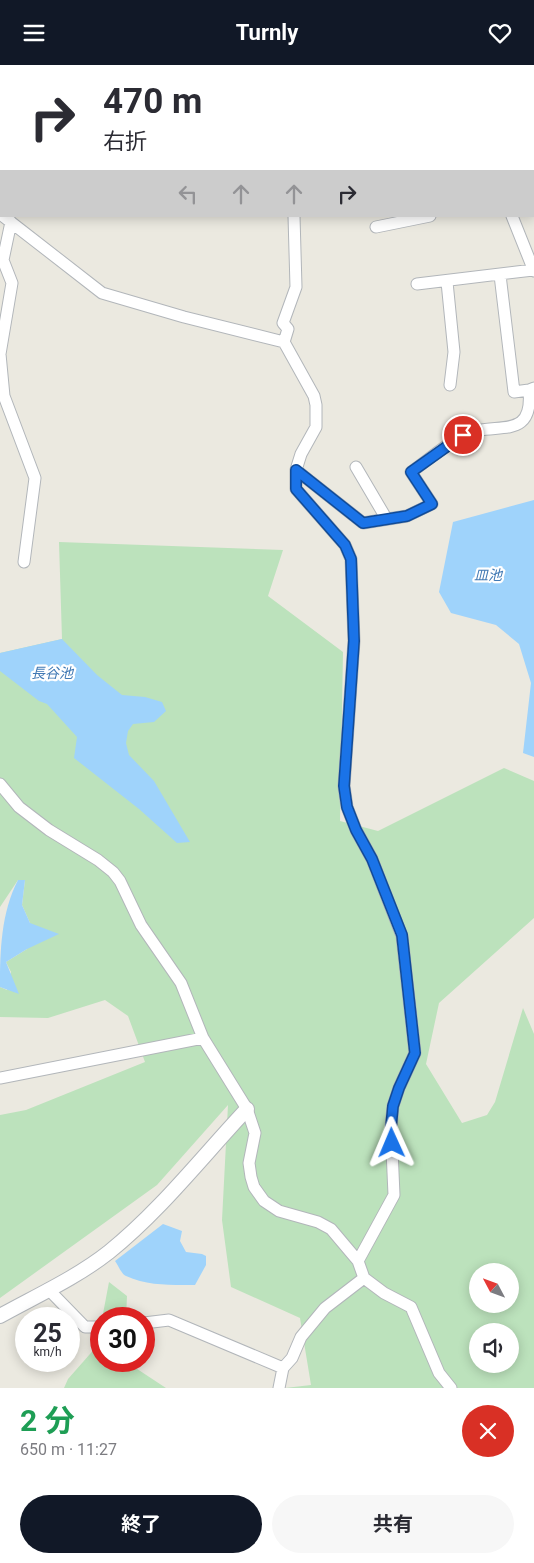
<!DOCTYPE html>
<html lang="ja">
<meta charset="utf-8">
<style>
body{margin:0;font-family:Roboto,"Noto Sans JP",sans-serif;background:#f7f7f7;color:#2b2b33;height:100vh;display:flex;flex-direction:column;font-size:19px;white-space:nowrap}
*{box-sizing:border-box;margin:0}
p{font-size:16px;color:#7c7c81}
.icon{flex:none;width:28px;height:28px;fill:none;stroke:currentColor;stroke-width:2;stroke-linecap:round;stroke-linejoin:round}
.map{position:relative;height:1323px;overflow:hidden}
.details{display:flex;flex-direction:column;background:#fff;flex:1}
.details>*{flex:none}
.top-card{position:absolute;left:0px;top:0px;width:535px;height:152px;box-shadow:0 2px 12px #0003;background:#fff;color:#2b2b33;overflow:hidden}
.needle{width:32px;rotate:311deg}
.buttons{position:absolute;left:469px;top:1198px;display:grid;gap:10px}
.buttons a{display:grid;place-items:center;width:50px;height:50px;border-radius:50%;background:#fff;box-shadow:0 2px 12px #0003;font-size:25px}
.speed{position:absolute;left:15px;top:1242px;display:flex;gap:10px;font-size:25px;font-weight:700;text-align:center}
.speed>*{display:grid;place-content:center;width:65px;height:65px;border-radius:50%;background:#fff;box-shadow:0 2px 12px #0003;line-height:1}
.speed small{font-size:12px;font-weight:400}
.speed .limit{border:8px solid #d22;background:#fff;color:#111}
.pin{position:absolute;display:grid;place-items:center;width:42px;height:42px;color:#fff;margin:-21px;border:2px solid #fff;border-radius:50%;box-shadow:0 1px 5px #0007}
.me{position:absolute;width:55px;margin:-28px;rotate:359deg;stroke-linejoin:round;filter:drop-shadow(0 0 4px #0008)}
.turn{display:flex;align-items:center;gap:18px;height:105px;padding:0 20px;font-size:22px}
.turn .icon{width:65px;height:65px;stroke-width:2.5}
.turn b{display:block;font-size:35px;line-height:42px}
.lanes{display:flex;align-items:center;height:48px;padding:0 20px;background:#0003;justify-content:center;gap:25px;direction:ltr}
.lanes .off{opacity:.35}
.round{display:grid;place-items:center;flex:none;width:52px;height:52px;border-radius:26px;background:#f7f7f7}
.overview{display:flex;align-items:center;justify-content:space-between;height:85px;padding:0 20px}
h1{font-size:30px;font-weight:700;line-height:38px;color:#1e9e55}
.button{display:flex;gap:10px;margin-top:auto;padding:10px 20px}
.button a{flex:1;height:58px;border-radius:30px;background:#111827;color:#fff;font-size:20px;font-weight:700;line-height:58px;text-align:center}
.button a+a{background:#f7f7f7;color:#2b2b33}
header{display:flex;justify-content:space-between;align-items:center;height:65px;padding:0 20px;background:#111827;color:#fff;font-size:22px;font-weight:700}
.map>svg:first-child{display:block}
.green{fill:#bce2bc;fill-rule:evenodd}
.water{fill:#9fd3fb}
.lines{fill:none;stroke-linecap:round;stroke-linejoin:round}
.minor-casing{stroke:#b2b6ba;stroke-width:13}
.tertiary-casing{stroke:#b2b6ba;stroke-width:16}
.minor{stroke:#fff;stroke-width:11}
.tertiary{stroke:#fff;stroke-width:14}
.route-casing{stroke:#114b97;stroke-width:12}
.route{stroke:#1a73e8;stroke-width:9}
.labels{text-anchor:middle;stroke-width:4.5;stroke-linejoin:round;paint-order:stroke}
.water-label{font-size:14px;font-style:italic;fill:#4179b4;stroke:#fff}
</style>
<header><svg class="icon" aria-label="menu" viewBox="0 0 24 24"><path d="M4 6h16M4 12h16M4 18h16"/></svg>Turnly<svg class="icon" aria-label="heart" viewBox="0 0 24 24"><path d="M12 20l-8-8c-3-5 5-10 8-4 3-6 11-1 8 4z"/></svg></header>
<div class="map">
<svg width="534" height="1323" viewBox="0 0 534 1323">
<rect width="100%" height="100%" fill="#ebe9e0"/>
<path class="green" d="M59,477l224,8 -15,46 75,56 -3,169 38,10 126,-63 30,13v137l-95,85 -13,61 36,59 25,-8 8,-13 28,-94 11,26v354h-249l26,-3 -11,-67 -69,-31 -9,-67 6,-115 -71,80 -157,113v-183l26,-5 119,-48 -17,-46 -23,-16 -57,18 -48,-1v-30l7,3 4,-18 -5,-10 21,-13 3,-26 -8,-18 3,-25h-7l-18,27v-254l62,-14zM478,1206h32v33h-32zM478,1266h32v33h-32z
M109,1217l18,14 -1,23h-24z
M101,1260v36h24l41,27h-102l4,-9 29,-33z"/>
<path class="water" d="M534,435v257l-11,-4 8,-70 -12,-39 -23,-19 -45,-12 -12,-21 14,-70z
M62,574l35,36 25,20 23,2 17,5 4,9 -12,11 -21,2 -5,7 -2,12 3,12 25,26 36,61 -13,1 -38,-34 -65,-51 3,-21 -30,-33 -8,-3 -39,-30v-18z
M18,815h7l-3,25 8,18 29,11 -32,15 -21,13 13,32 -19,-7c0,-36 1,-74 18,-107z
M163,1159l19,7 -2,10 6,11 16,2 4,2v9l-11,20c-24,0 -47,1 -69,-9 -4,-1 -8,-11 -11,-15z"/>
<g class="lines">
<g class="minor-casing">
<path id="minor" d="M64,0l1,1
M303,0v1
M477,0l2,1
M0,68l1,1
M3,151l99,77 82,24 100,25
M294,151l2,71 -13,36 5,6 -4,13 30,54 2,9v22l-15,27 -5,16v19l49,56 6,14 3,82 -10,145 3,21 9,23 16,29 30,77 13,117 -16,35 -6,18 -2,21 3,68 -36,66
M512,151l22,55
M11,157l-8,38 9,23 -12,71 4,42 31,82 -11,84
M376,162l54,-11
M500,210l14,117 15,-2
M447,217l7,70 -4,33
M417,219l116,-14
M356,402l30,51
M296,405l67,53 44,-7 25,-12 -21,-32c17,-12 33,-26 51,-36 31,-17 72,8 67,-46l5,-2
M0,719l19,23 30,23 49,30 15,12 7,9 21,44 40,58 22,55 44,71 8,24 -6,30 2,14 3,10 10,14 15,10 39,11 13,7 27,32 6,17 20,15 27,14 28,66 12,15
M0,1013l203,-40
M48,1224l37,38h16
M144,1258l25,-3 114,48
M279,1323l4,-20 9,-10 9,-21 24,-29 39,-30"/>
</g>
<g class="tertiary-casing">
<path id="tertiary" d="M0,1251c36,-20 76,-38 109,-64 51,-41 93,-95 138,-143"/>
</g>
<use href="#minor" class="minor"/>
<use href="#tertiary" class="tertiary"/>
</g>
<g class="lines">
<g class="route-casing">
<path id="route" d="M392,1078l-1,-16 2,-21 6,-18 16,-35 -13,-118 -30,-76 -16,-29 -9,-23 -3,-21 10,-145 -3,-82 -6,-14 -49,-56v-19l67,53 44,-7 25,-12 -21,-32 52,-37"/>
</g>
<use href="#route" class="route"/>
</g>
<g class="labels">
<g class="water-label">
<text x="488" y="515">皿池</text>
<text x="52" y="613">長谷池</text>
</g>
</g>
</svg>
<div class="buttons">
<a><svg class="needle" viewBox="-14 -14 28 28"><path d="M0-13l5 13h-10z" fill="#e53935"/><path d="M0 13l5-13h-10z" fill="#7c7c81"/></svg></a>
<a><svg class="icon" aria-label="sound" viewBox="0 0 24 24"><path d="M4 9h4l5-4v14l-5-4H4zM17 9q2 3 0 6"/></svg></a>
</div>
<div class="speed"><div>25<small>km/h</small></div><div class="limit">30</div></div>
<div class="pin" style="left:463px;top:370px;background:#d93025"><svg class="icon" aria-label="arrive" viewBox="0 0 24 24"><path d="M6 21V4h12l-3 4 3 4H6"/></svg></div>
<svg class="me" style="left:392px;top:1078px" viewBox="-20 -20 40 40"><path d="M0-17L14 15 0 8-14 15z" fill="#1a73e8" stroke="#fff" stroke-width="4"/></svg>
<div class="top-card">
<div class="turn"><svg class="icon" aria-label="right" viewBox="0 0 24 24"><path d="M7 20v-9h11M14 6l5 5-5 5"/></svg><div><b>470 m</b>右折</div></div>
<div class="lanes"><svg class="icon off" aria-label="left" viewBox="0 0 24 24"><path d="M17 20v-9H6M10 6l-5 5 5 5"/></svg><svg class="icon off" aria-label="ahead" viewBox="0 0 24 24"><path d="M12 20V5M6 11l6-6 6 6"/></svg><svg class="icon off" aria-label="ahead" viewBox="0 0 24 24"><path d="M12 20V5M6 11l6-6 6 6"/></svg><svg class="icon" aria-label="right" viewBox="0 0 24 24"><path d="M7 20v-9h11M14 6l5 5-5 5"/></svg></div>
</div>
</div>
<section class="details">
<div class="overview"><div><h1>2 分</h1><p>650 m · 11:27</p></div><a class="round" style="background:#d93025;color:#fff"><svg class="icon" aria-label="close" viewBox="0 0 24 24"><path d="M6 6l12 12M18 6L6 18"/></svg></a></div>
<div class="button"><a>終了</a><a>共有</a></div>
</section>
